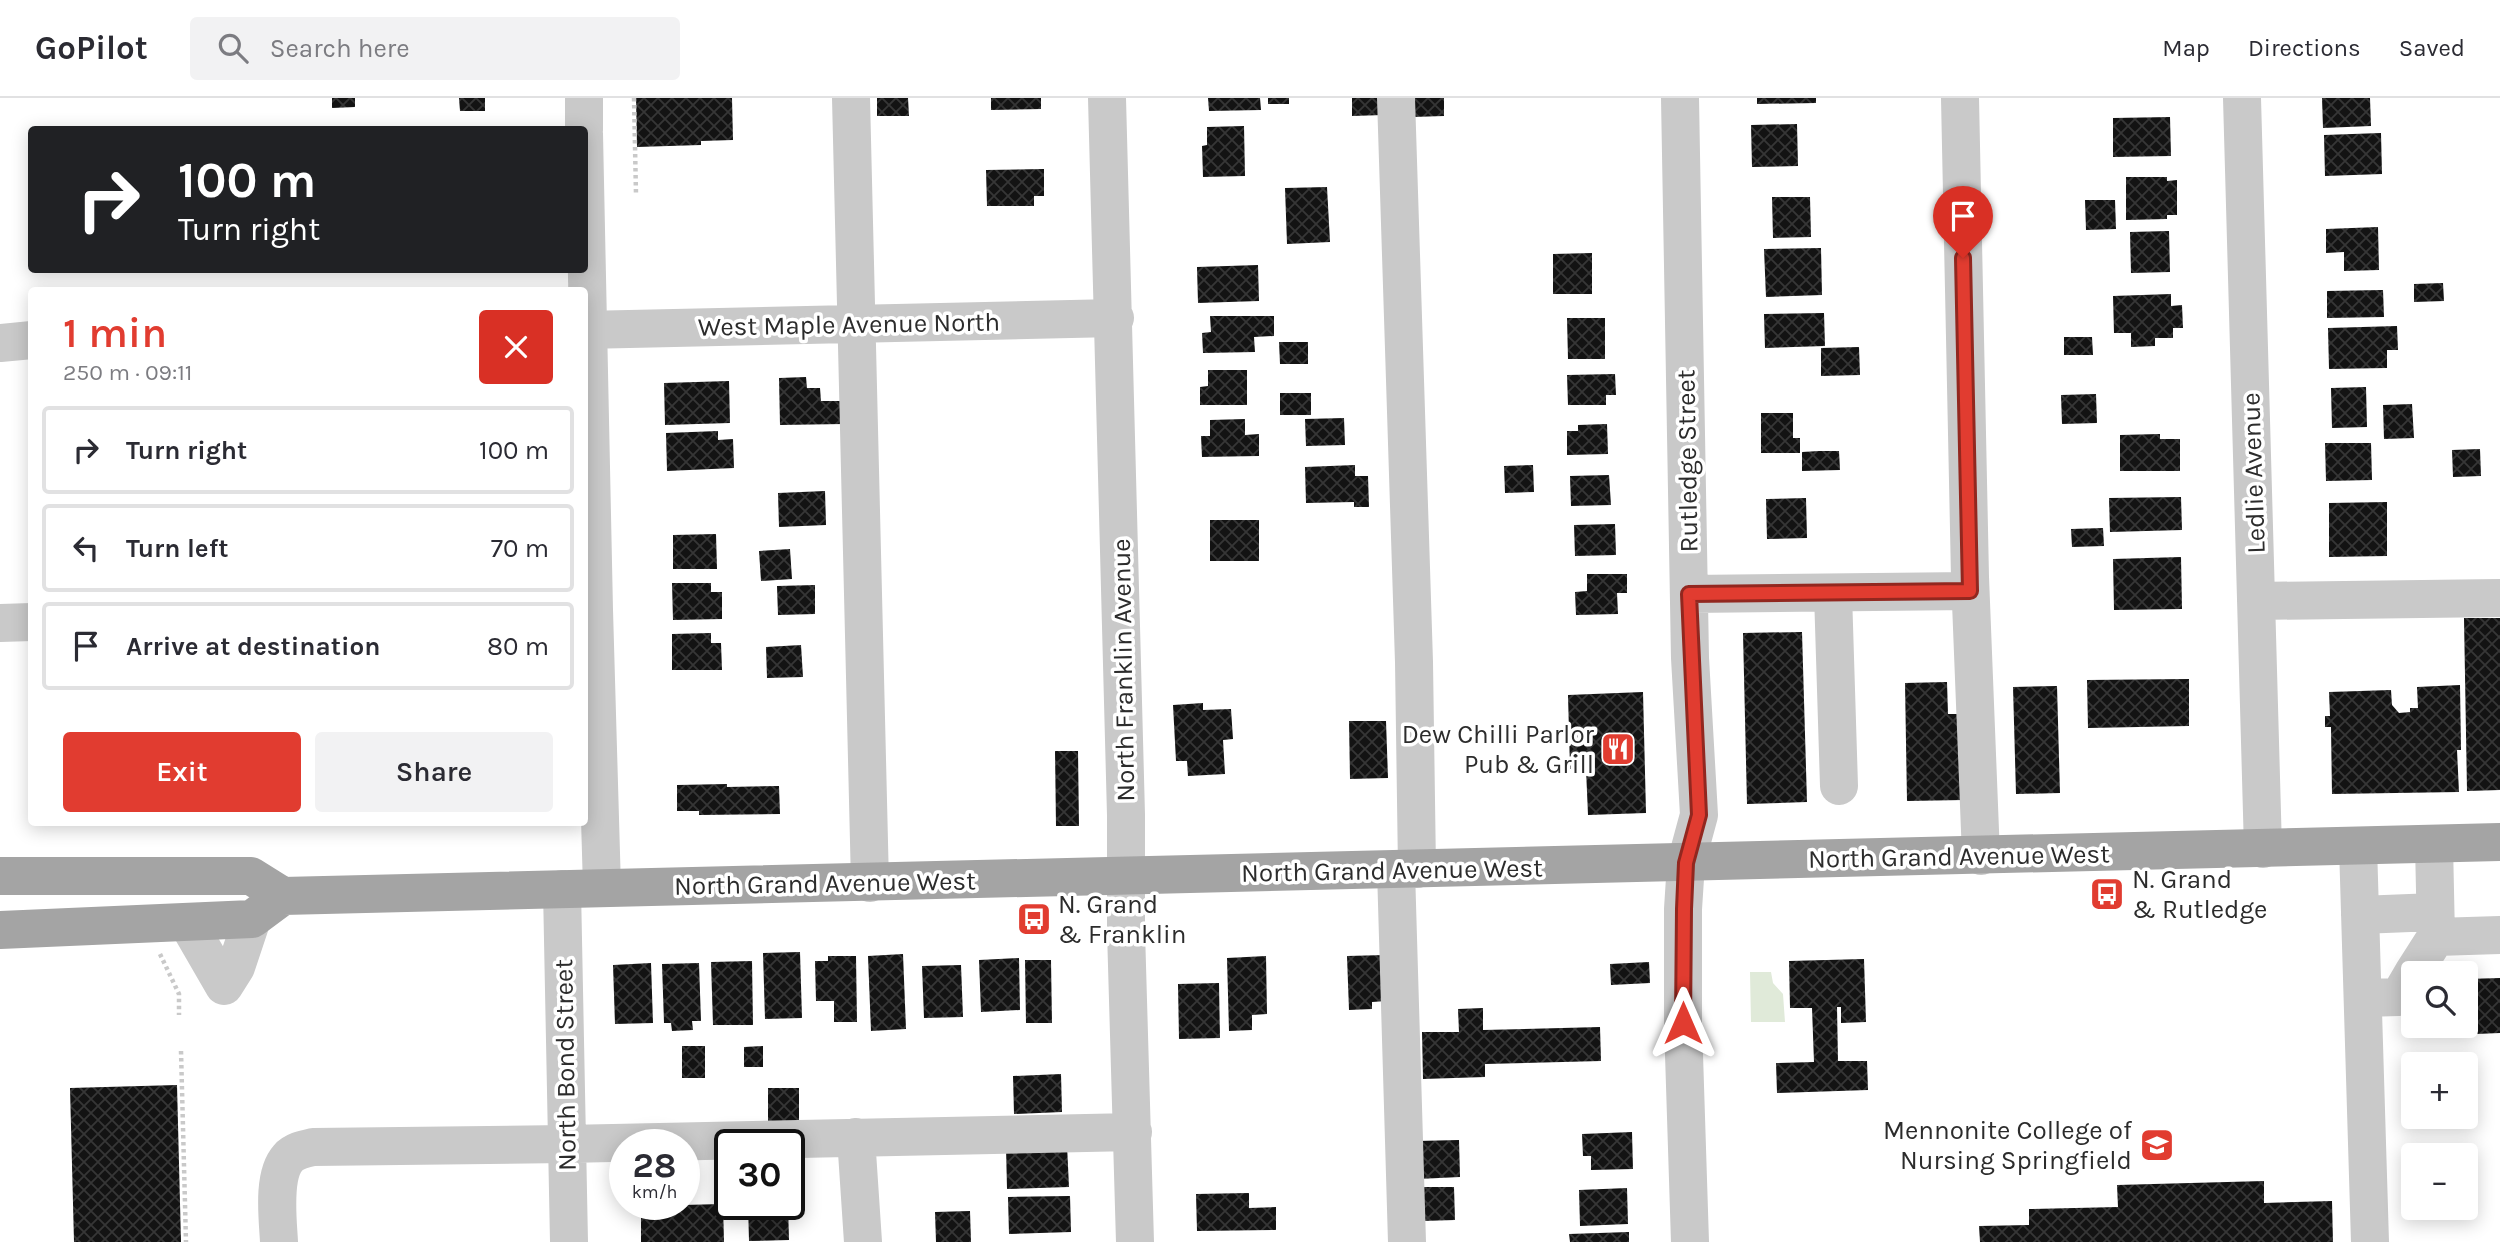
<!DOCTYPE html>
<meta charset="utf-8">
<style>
body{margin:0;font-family:Karla,sans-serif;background:#f2f2f3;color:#2b2b33;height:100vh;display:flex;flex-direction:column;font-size:26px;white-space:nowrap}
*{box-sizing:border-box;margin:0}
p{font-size:23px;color:#7c7c81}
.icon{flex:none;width:38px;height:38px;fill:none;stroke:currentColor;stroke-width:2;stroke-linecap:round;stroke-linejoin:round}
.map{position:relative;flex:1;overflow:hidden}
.details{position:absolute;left:28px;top:189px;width:560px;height:539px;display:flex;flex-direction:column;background:#fff;border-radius:7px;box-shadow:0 4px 18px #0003}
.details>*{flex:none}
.hud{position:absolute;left:28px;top:28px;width:560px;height:147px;border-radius:7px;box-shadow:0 4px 18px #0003;background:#202124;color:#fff;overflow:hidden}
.controls{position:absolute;left:2401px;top:863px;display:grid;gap:14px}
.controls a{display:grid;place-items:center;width:77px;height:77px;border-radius:7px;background:#fff;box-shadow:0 4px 18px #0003;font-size:35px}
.speed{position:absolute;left:609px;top:1031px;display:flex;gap:14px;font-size:35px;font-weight:700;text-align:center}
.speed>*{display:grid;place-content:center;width:91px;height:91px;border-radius:50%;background:#fff;box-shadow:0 4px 18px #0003;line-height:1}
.speed small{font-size:18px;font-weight:400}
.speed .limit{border:4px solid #111;border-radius:10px;background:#fff;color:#111}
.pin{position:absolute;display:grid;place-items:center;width:60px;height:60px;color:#fff;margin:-72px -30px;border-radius:50% 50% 50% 0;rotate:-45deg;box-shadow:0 0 7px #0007}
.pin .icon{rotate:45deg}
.me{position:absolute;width:77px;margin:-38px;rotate:0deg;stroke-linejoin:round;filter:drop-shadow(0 0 5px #0008)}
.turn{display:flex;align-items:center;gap:24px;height:147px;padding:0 35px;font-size:32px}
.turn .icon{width:91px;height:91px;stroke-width:2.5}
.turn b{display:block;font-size:49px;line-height:60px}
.round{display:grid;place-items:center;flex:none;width:74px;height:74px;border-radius:7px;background:#f2f2f3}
.overview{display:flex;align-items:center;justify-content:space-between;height:119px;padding:0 35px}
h1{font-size:42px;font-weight:600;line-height:52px;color:#e13c30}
.button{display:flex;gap:14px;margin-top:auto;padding:14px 35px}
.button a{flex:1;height:80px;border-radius:7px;background:#e13c30;color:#fff;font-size:28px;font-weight:600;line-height:80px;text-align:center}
.button a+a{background:#f2f2f3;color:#2b2b33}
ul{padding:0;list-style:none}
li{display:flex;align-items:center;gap:21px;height:88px;margin:0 14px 10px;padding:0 21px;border:4px solid #e1e1e2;border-radius:7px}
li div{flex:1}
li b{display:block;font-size:26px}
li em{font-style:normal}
header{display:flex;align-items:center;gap:42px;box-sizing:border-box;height:98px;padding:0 35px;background:#fff;border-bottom:2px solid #e1e1e2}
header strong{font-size:33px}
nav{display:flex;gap:38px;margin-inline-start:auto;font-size:24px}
.search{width:490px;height:63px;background:#f2f2f3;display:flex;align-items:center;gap:18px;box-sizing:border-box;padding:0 24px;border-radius:7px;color:#7c7c81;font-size:26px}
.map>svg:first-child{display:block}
.green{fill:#e0ead9}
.building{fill:url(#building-cross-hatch)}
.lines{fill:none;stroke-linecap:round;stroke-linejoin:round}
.path{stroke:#c9c9c9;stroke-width:4.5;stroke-dasharray:3.5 3.5;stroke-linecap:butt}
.minor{stroke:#c9c9c9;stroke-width:38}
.major{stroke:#a4a4a4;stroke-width:38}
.route-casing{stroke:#92271f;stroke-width:18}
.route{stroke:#e13c30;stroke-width:12}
.labels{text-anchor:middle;stroke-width:7;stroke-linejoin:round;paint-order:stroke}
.street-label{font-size:26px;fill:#2c2c2c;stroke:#fff}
.poi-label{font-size:26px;fill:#2c2c2c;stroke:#fff;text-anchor:end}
</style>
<header>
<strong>GoPilot</strong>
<div class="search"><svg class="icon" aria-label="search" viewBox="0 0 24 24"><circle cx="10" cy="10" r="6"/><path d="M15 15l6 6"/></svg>Search here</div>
<nav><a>Map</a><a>Directions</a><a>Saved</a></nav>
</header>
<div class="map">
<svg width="2500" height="1144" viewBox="0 0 2500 1144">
<defs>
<pattern id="building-cross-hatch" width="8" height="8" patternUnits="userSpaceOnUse" patternTransform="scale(1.75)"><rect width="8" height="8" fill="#131313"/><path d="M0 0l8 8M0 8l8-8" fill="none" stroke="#363636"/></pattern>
</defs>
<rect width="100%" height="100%" fill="#fff"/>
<path class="green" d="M1750,874h21l2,11 10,11 2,28h-34z"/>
<path class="building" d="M332,0h23v9l-23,1z
M459,0h26v13h-25z
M636,0h96l1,42 -32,1v4l-64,2z
M877,0h31l1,18h-32z
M991,0h50v11l-50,1z
M1208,0h52l1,12 -52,1z
M1268,0h21v6h-21z
M1352,0h31l1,17 -32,1z
M1412,0h32v18l-31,1z
M1757,0h59v5l-59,1z
M2322,0h48l1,28 -48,2z
M2170,19l1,39 -58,1v-39z
M1797,26l1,42 -46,1 -1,-42z
M1244,28l1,50 -42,1 -1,-31 5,-1v-18z
M2381,35l1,41 -57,2 -1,-41z
M1044,71v27h-10v10h-47l-1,-36z
M2126,79h41v4l10,-1v35h-10v4l-41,1z
M1327,89l3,55 -43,2 -2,-56z
M1772,99h38l1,40 -38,1z
M2085,102h30l1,29 -30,1z
M2378,129l1,43 -35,1v-19l-18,1v-24z
M2169,133l1,41 -39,1 -1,-41z
M1821,150l1,47 -56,2 -2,-48z
M1592,155v41h-39v-40z
M1258,167l1,36 -61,2 -1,-36z
M2443,185l1,18 -30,1v-18z
M2383,192l1,27 -57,1v-27z
M2171,196v12l11,-1 1,23h-10v10h-18v8l-24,1v-14h-17l-1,-37z
M1824,215l1,33 -60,2 -1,-34z
M1210,218h64v20l-20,1 1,15 -52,1 -1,-20 9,-1z
M1567,220h38v41h-37z
M2397,228l1,24h-11v18l-58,1 -1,-41z
M2064,239h28l1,18h-29z
M1279,244h29v22h-28z
M1859,249l1,28 -39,1v-28z
M1208,272h39v35h-47v-18l8,-1z
M1615,276l1,21h-10v10h-38l-1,-30z
M806,279l1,11h13l1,13h22l1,23 -64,1 -1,-47z
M729,283l1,42 -65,2 -1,-42z
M2366,289l1,40 -35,1 -1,-40z
M1280,295h31v22h-31z
M2096,296l1,29 -35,1 -1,-29z
M2412,306l2,34 -30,1 -1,-34z
M1761,315h32v25h7v15h-39z
M1344,320l1,27 -39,1 -1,-27z
M1245,321v16l14,-1v22l-57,1 -1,-21h9v-16z
M1607,326l1,30 -41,1v-24h11v-6z
M718,333v9l15,-1 1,29 -67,3 -1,-38z
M2160,336v5h20v32h-60v-36z
M2325,345h46l1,37 -46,1z
M2480,351l1,27 -28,1 -1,-27z
M1819,353h20l1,19 -38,1v-19z
M1355,367v11h13l1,31h-15v-5l-48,1 -1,-36z
M1533,367l1,27 -29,1 -1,-27z
M1609,377l2,30 -40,1 -1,-30z
M825,393l1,34 -47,2 -1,-34z
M2181,399l1,33 -72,2 -1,-34z
M1806,400l1,40 -40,1 -1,-40z
M2387,404v54l-58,1v-54z
M1210,422h49v41h-49z
M1615,426l1,31 -41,1 -1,-31z
M2103,430l1,18 -32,1 -1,-18z
M716,436l1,35h-44v-34z
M790,451l2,30 -31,2 -2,-30z
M2181,459l1,52 -68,1 -1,-51z
M1587,476h40v19h-10l1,21 -42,1 -1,-23 12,-1z
M672,485h39v9h11v27l-49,1z
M815,487v29l-37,1 -1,-29z
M2464,520h36v172l-33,1z
M1802,534l5,170 -60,2 -4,-171z
M711,535v10h10l1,27h-50v-36z
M801,547l2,32 -36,1 -1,-31z
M2189,581v47l-101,2 -1,-48z
M1947,584l1,32h14l2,86 -57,1 -2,-118z
M2460,587l1,65h-4l2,42 -127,2 -1,-67h-6v-11h5l-1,-24 62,-2 1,15 7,8 11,-1v-4h8l-1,-21z
M2057,588l3,107 -44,1 -3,-107z
M1643,594l3,121 -58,2 -2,-46h-16l-2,-74z
M1203,605v7l28,-1 2,30 -10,1 2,34 -37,2 -1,-15h-11l-3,-56z
M1349,623h37l2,57 -38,1z
M1055,653h23l1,75h-23z
M727,686v3l52,-1 1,28 -81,1v-4h-22v-26z
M800,854l2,66 -37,1 -2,-66z
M903,856l3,75 -35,2 -3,-75z
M1385,857l2,46 -15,1v7l-23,1 -2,-54z
M828,858h28l1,66h-23v-21h-18l-1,-40h13z
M1266,858l1,58 -15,1v15l-23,1 -2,-73z
M1019,860l1,52 -39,2 -2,-52z
M1864,861l2,63 -25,1v-16h-4l1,54h29l1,29 -91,3 -1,-30 38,-1 -2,-54h-22l-1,-47z
M1025,862h26l1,63h-26z
M752,863l1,64h-40l-2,-63z
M1649,864l1,21 -39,2 -1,-21z
M651,865l2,60 -38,1 -2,-59z
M699,865l2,58h-9l1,9 -21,1 -1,-8h-7l-2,-59z
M961,867l2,52 -39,1 -2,-52z
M2500,880v55l-72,3 -1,-10h39v-47z
M1219,885l1,55 -41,1 -1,-55z
M1483,910v22l117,-3 1,34 -116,3v13l-62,2 -1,-47h37l-1,-23z
M682,948h23v32h-23z
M763,948v21h-19v-20z
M1061,976l1,38 -48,2 -1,-38z
M177,987l4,157h-107l-4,-154z
M768,990h31v38h-31z
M1632,1034l1,37 -42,1v-14h-8l-1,-22z
M1459,1042l1,37 -42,2 -1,-38z
M1067,1047l2,42 -62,2 -1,-42z
M2264,1083v22l68,-2 1,41h-353l-1,-16 50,-1v-16l89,-2 -1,-22z
M1422,1089h32l1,33 -33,1z
M1627,1090l1,36 -48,2 -1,-36z
M1249,1095v15l27,-1v23l-79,1 -1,-37z
M1070,1098l1,36 -62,2 -1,-37z
M723,1106l1,38h-83v-36z
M748,1106h40l1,36 -40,1z
M970,1113l1,31h-35l-1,-30z
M1629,1134v10h-59l-1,-8z"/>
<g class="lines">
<path class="path" d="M634,0l2,96
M160,856l19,40v21
M181,953l5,191"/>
<path class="minor" d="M584,0v32
M851,0l19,785
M1107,0l19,717v116l9,311
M1396,0l18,564 3,207
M1680,0l10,560 9,157 -13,48 -3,46v114l7,219
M1960,0l10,479 11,279
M2242,0l21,751
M584,36l10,476 8,278
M584,232l531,-12
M0,245l32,-3
M1833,495l6,193
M1689,496l281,-3
M2256,503l244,-3
M0,525l32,-1
M2434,746l2,93
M2358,748l12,396
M1396,772l11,372
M562,791l7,353
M2360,817l75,-3
M187,824l37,64 12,-19 16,-48
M2413,875l23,-36 64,-2
M2363,900l36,-1 14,-24
M856,1039l7,105
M279,1144c-1,-22 -7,-66 9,-84 6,-7 16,-9 25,-11l253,-3 567,-12"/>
<path class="major" d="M0,778h251l32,20 2217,-54
M0,832l252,-11 31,-23"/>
</g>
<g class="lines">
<g class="route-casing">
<path id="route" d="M1683,925l1,-114 2,-46 13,-48 -10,-221 281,-3 -7,-333"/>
</g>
<use href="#route" class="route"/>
</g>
<defs>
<g id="restaurant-square" transform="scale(1.75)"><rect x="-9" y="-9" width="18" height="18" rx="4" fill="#e13c30" stroke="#fff"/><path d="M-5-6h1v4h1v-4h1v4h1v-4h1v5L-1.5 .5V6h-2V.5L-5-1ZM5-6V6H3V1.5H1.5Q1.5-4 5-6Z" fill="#fff"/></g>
<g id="bus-square" transform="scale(1.75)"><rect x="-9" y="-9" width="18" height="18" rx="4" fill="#e13c30" stroke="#fff"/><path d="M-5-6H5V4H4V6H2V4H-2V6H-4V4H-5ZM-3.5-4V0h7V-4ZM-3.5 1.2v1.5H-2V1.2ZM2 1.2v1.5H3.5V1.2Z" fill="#fff"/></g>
<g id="university-square" transform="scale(1.75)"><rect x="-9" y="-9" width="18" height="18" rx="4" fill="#e13c30" stroke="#fff"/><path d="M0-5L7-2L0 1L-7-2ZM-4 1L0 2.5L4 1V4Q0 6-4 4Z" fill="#fff"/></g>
</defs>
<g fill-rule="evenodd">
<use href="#restaurant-square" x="1618" y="651"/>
<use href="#bus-square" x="2107" y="796"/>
<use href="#bus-square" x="1034" y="821"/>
<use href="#university-square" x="2157" y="1047"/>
</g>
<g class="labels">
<g class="street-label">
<text transform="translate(849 226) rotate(-1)" y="9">West Maple Avenue North</text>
<text transform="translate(1687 363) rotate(-91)" y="9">Rutledge Street</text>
<text transform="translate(2253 375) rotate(-92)" y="9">Ledlie Avenue</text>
<text transform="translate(1123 572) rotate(-91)" y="9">North Franklin Avenue</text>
<text transform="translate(1959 758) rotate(-1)" y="9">North Grand Avenue West</text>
<text transform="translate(1392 772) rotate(-1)" y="9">North Grand Avenue West</text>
<text transform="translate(825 785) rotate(-1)" y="9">North Grand Avenue West</text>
<text transform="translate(565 967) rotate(-91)" y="9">North Bond Street</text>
</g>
<g class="poi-label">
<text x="1594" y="645">Dew Chilli Parlor<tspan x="1594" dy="30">Pub &amp; Grill</tspan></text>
<text x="2132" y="790" text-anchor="start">N. Grand<tspan x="2132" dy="30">&amp; Rutledge</tspan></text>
<text x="1058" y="815" text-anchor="start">N. Grand<tspan x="1058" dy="30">&amp; Franklin</tspan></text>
<text x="2132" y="1041">Mennonite College of<tspan x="2132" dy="30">Nursing Springfield</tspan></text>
</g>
</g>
</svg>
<div class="controls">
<a><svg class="icon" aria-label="search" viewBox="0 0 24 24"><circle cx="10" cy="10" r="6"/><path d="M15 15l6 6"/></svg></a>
<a>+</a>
<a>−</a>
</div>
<div class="speed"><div>28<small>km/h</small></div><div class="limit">30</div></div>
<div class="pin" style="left:1963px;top:160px;background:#d93025"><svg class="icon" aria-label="arrive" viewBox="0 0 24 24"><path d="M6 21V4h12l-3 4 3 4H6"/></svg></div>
<svg class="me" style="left:1683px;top:925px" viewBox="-20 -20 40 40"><path d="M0-17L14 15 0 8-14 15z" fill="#e13c30" stroke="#fff" stroke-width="4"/></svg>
<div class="hud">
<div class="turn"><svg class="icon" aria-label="right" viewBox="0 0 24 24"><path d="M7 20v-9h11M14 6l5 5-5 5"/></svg><div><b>100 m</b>Turn right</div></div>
</div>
<section class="details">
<div class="overview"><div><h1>1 min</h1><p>250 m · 09:11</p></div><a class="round" style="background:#d93025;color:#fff"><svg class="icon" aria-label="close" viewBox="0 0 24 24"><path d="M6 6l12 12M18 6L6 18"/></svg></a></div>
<ul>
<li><svg class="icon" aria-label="right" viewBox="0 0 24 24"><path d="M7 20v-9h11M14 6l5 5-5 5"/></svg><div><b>Turn right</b></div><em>100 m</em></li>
<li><svg class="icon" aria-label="left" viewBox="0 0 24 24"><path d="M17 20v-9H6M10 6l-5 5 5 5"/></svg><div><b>Turn left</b></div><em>70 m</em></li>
<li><svg class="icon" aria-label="arrive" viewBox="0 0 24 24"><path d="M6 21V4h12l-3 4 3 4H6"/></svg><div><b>Arrive at destination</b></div><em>80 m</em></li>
</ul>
<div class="button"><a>Exit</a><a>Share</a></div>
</section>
</div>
